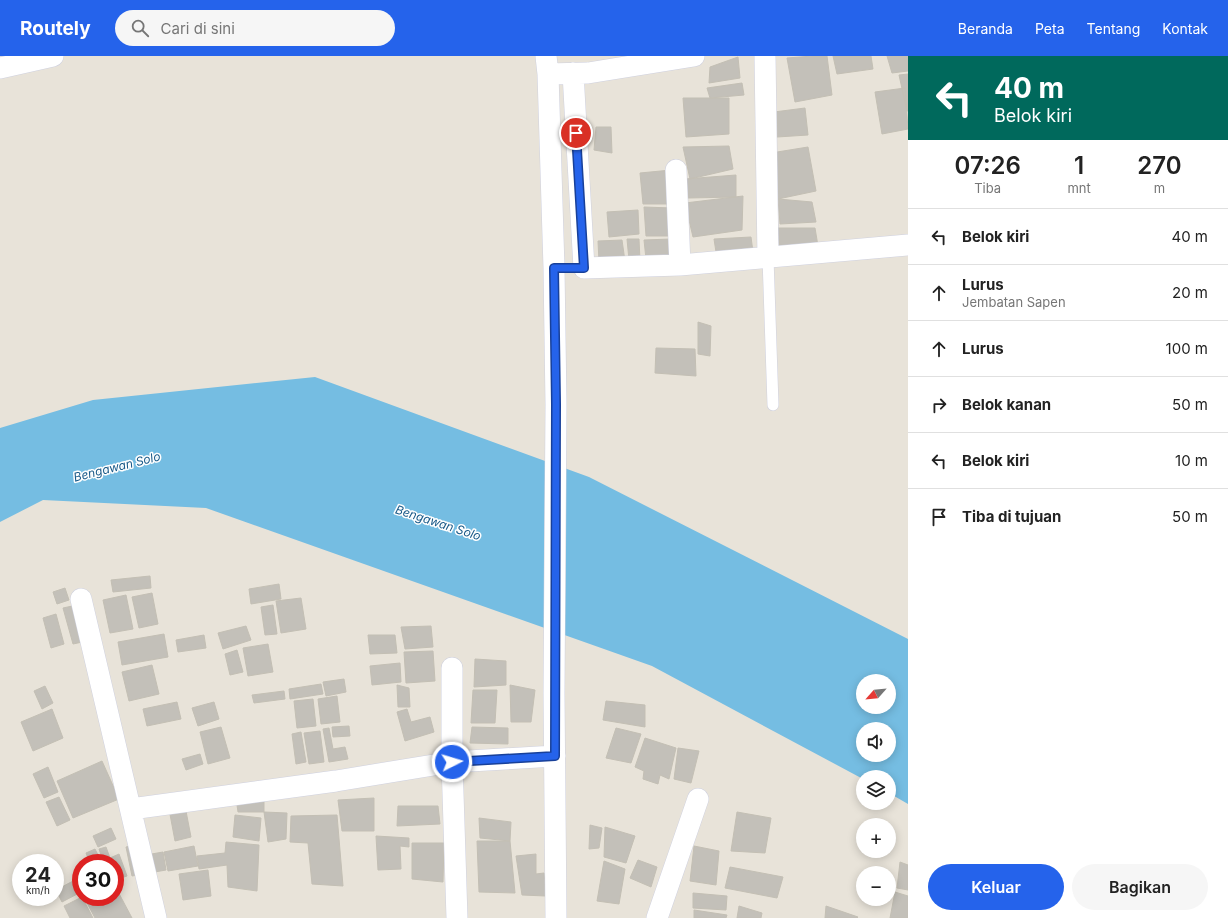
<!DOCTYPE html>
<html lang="id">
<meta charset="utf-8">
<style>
body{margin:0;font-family:Inter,sans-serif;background:#f6f6f6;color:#222;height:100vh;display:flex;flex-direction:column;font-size:15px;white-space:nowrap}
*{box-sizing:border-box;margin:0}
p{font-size:13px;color:#767676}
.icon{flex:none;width:22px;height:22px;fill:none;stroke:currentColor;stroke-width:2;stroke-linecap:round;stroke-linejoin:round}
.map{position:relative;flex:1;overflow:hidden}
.panel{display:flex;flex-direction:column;background:#fff;width:320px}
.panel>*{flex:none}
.top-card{background:#00695c;color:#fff;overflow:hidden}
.needle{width:26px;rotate:243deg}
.controls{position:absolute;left:856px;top:618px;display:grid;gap:8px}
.controls a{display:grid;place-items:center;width:40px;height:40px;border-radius:50%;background:#fff;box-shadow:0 2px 10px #0003;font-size:20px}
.speed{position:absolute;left:12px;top:798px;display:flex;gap:8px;font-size:20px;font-weight:700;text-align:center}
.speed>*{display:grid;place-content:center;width:52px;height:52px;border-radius:50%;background:#fff;box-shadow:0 2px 10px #0003;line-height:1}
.speed small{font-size:10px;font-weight:400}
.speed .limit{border:6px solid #d22;background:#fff;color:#111}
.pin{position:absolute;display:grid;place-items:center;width:34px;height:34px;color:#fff;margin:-17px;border:2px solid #fff;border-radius:50%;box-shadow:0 1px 4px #0007}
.me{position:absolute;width:44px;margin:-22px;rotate:85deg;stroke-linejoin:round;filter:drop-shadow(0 0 3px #0008)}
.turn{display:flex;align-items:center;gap:14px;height:84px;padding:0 20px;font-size:18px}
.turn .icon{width:52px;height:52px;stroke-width:2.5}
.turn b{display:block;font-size:28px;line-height:34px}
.eta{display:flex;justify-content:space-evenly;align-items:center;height:68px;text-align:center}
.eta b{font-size:24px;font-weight:600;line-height:28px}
.primary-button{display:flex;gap:8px;margin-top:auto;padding:8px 20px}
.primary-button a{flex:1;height:46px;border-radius:24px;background:#2563eb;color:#fff;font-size:16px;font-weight:600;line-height:46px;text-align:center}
.primary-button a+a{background:#f6f6f6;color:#222}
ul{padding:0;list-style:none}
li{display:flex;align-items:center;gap:12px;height:56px;padding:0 20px;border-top:1px solid #e0e0e0}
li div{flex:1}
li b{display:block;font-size:15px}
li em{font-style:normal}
header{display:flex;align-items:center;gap:24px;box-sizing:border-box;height:56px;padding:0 20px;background:#2563eb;color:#fff}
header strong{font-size:19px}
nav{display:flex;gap:22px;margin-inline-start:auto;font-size:14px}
.search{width:280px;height:36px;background:#f6f6f6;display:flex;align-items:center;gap:10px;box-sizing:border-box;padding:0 14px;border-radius:22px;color:#767676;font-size:15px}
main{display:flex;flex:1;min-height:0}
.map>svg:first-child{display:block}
.water{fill:#75bde2;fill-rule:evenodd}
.building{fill:#c3c0b9;stroke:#c3bfb4}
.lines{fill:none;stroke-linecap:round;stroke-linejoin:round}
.service-casing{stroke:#cfd1df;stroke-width:12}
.minor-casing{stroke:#cfd1df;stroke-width:22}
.service{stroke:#fff;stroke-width:11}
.minor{stroke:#fff;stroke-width:21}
.route-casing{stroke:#184099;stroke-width:10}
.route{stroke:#2563eb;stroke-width:7}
.labels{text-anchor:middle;stroke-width:3;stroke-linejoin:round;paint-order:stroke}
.water-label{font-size:12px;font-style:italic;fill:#195a89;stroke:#fff}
</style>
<header>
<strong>Routely</strong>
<div class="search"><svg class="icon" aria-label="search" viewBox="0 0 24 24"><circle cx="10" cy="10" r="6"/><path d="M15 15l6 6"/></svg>Cari di sini</div>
<nav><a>Beranda</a><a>Peta</a><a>Tentang</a><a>Kontak</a></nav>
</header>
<main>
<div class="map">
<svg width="908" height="862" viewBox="0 0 908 862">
<rect width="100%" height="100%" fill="#e8e3d9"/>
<path class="water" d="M315,321l274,100 319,162v165l-19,-11v-16h-26v2l-211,-113 -446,-158 -163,-8 -43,22v-94l93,-28zM863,625h26v26h-26zM863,673h26v26h-26z"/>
<path class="building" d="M813,0h14l5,39 -37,7 -8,-44z
M833,0h38l2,13 -36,5z
M887,0h21v15l-16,2z
M738,1l2,21 -31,5 1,-16z
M908,18v37h-1l-8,-36z
M742,27l2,12 -34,3 -3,-10z
M905,32l3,41 -26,5 -7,-42z
M683,42h46v36l-43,3z
M805,52l3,27 -31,2 -3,-25z
M596,71h15l1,26 -18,-3z
M729,90l4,23 -43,10 -7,-32z
M808,91l8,44 -38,8 -7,-46z
M671,114l1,34h-29l-3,-31z
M736,119v22l-48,1 -3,-19z
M743,140l-1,34 -49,7 -8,-34z
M778,143l34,3 4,20 -36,2z
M644,151l28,1v28h-26z
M638,154l1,24 -30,3 -2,-25z
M777,172h38l3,18 -38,4z
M751,181l2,15h-37l-2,-13z
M627,183h12l1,22 -11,-1z
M671,183l2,21 -27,-1 -2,-19z
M622,184l3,21 -26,1 -1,-21z
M698,266l13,4 -1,30 -12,-2z
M656,292l39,1 1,27 -41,-3z
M150,520l1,12 -38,4 -2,-12z
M279,528l2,15 -30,5 -2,-15z
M65,532l4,12 -12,4 -4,-12z
M152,537l6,31 -19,4 -7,-31z
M126,539l7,34 -23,4 -7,-33z
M301,542l5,31 -25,4 -5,-32z
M77,549l10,36 -14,3 -10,-36z
M273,549l4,29 -12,1 -4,-28z
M56,558l8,30 -13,4 -8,-30z
M246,570l5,14 -28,9 -5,-16z
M431,570l2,21 -28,2 -4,-22z
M164,578l4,23 -46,8 -4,-23z
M204,579l2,13 -28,4 -2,-12z
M368,579h27l2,18 -27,1z
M268,588l5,28 -25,4 -5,-28z
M237,594l6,22 -13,3 -5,-21z
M433,595l2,30 -29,2 -2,-31z
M475,603l31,2v24l-32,2z
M400,607l1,19 -29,3 -2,-19z
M152,609l7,29 -30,7 -7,-29z
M344,623l2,13 -20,4 -3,-14z
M321,628l2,10 -33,5 -1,-10z
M397,629l12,3 1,19h-12z
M510,629l25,5 -4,32h-20z
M45,630l8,17 -11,6 -8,-18z
M473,634h24l-2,33h-24z
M284,635l1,8 -31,4 -2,-8z
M337,640l3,26 -19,2 -3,-25z
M313,643l3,27 -19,2 -3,-27z
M606,645l39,4v22l-42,-7z
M177,646l4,17 -34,7 -4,-17z
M214,646l5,17 -21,7 -6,-18z
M52,653l11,29 -30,13 -12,-29z
M407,653l4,13 19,-5 4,15 -29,9 -8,-29z
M349,670l1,10 -17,1 -1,-10z
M221,671l9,31 -22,6 -8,-32z
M472,671l36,1v16l-38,-1z
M329,672l4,21 12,-2 3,12 -19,3 -6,-33z
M616,672l25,6 -10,29 -25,-5z
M320,675l4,31 -15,2 -5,-31z
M301,676l5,30 -10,2 -4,-30z
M645,682l31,10 -7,31 -9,-4 -2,9 -15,-5 1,-8 -9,-4z
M678,692l21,3 -8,32 -17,-4z
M200,698l3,10 -17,6 -4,-11z
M102,705l17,38 -46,19 -16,-37z
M48,711l10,25 -14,6 -11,-24z
M235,735h29v21h-26z
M59,741l11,23 -13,6 -11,-24z
M374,742v33h-32l-4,-31z
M185,750l6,31 -16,4 -6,-32z
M398,750h40l2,18 -43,2z
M264,756l23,1 -1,26 -18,3z
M737,756l34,6 -6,35 -34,-2z
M235,759l26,3 -2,23 -26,-4z
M337,759l6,71 -31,-2 -4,-41 -18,-1 1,-26z
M479,762l32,4 -1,19 -30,-3z
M590,769l12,3 -3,20 -10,1z
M605,771l30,9 -9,27 -22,-6z
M111,772l5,11 -18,8 -5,-11z
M376,780l33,2v9l-9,-1 1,23 -23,1z
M477,785h33l5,52 -36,-1z
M226,786l33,3 -2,46 -29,-4 -1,-22 -28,4 -2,-13 28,-3z
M412,787h32l-1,39 -31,-3z
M138,788l6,30 -12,2 -6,-29z
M194,790l4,20 -30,5 -4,-19z
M694,790l25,5 -3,34 -26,-4z
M106,791l4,11 9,-4 8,22 -12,4v-17h-11l-5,-14z
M95,793l7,14h-12l-4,-10z
M163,796l3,18 -17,3 -3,-18z
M536,798v20l8,-1 2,23 -24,-1 -6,-39z
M638,804l19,7 -6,20 -21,-9z
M604,805l21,8 -6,35 -22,-3z
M900,806l8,3v25l-11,-2z
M730,811l53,10 -6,21 -52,-10z
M208,814l3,26 -28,4 -4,-26z
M75,824l6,12 -19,10 -6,-12z
M115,830l17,32h-37l-9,-17 7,-4h22z
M895,836l13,4v22h-18z
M693,837l34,3 -1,14 -33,-2z
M82,841l11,21h-23l-6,-12z
M739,850l23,7 -1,5h-24z
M826,850l32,11 -1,1h-32z
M694,854l33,5 -1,3h-32z"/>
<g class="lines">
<g class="service-casing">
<path id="service" d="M768,202l5,147"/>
</g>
<g class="minor-casing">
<path id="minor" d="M546,0l2,18 40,-1 106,-17
M765,0l3,202
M0,12l53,-12
M573,17l11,195 96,-3 228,-20
M548,18l6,194 2,136 -2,289 2,225
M676,114l4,95
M81,543l75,319
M452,612v94l5,156
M131,753l205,-28 116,-19 103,-6
M657,862l41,-119"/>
</g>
<use href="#service" class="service"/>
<use href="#minor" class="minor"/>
</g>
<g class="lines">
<g class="route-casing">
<path id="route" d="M452,706l103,-6 1,-352 -2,-136h30l-8,-135"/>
</g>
<use href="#route" class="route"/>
</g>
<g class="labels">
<g class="water-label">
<text transform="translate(117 411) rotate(-14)" y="4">Bengawan Solo</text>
<text transform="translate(438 467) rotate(18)" y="4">Bengawan Solo</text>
</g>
</g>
</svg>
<div class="controls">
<a><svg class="needle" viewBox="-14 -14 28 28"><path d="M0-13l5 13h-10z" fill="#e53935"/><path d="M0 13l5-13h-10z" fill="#767676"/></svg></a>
<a><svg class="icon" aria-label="sound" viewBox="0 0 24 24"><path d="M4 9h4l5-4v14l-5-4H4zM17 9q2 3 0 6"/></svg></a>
<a><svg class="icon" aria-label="layers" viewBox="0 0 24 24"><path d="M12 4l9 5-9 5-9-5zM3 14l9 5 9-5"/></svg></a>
<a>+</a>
<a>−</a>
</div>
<div class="speed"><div>24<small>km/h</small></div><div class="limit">30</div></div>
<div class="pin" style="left:576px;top:77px;background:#d93025"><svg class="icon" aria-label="arrive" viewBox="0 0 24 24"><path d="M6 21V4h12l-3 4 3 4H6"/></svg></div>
<svg class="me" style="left:452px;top:706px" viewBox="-20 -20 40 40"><circle r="17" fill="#2563eb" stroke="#fff" stroke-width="3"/><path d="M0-11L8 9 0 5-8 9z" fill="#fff"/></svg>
</div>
<section class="panel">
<div class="top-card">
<div class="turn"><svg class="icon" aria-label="left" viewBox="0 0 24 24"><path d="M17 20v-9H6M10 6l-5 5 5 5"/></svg><div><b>40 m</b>Belok kiri</div></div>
</div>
<div class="eta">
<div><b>07:26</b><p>Tiba</p></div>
<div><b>1</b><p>mnt</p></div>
<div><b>270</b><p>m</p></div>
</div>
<ul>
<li><svg class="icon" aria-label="left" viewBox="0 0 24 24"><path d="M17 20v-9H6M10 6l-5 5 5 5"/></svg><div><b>Belok kiri</b></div><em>40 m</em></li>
<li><svg class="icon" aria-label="ahead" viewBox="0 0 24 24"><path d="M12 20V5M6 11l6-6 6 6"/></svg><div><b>Lurus</b><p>Jembatan Sapen</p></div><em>20 m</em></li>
<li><svg class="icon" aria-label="ahead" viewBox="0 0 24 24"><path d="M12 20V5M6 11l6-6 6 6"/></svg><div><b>Lurus</b></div><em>100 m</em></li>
<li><svg class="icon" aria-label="right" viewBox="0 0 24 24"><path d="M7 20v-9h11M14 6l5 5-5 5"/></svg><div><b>Belok kanan</b></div><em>50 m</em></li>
<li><svg class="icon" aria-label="left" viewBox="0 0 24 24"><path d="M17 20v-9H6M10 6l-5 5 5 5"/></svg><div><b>Belok kiri</b></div><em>10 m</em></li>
<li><svg class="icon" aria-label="arrive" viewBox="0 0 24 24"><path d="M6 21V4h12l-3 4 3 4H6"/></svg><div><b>Tiba di tujuan</b></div><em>50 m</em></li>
</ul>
<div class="primary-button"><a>Keluar</a><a>Bagikan</a></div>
</section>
</main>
